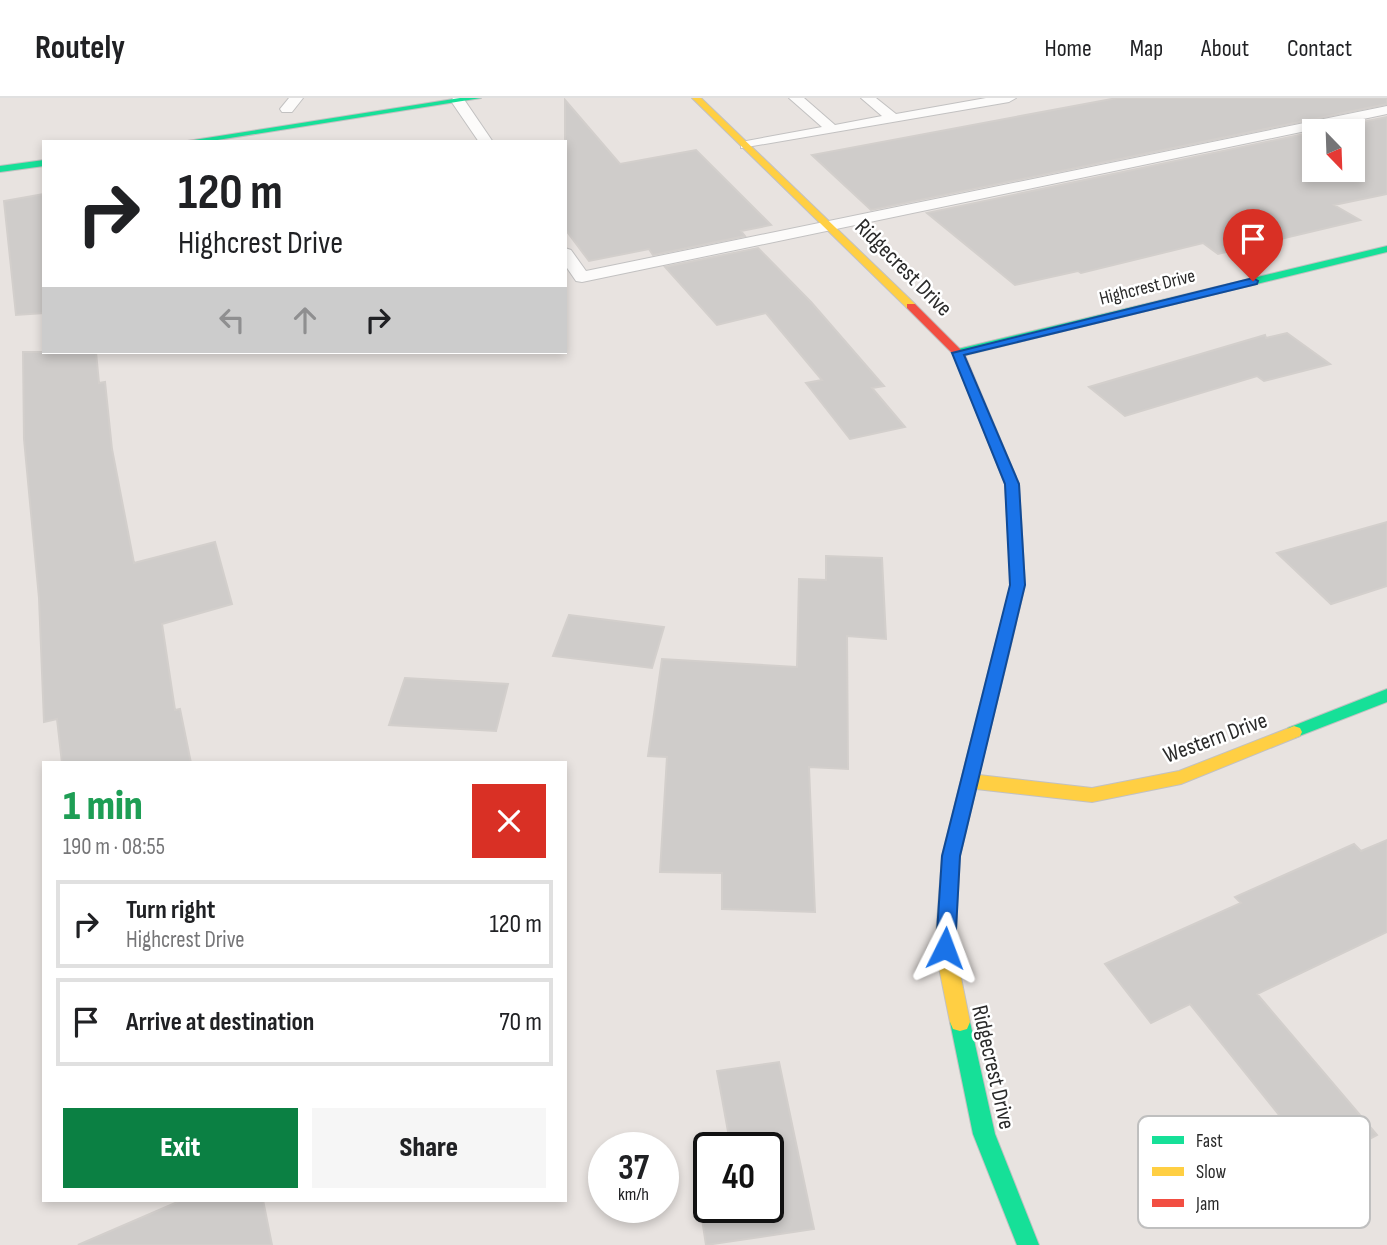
<!DOCTYPE html>
<meta charset="utf-8">
<style>
body{margin:0;font-family:"Sofia Sans Condensed",sans-serif;background:#f6f6f6;color:#202124;height:100vh;display:flex;flex-direction:column;font-size:26px;white-space:nowrap}
*{box-sizing:border-box;margin:0}
p{font-size:23px;color:#757577}
.icon{flex:none;width:38px;height:38px;fill:none;stroke:currentColor;stroke-width:2;stroke-linecap:round;stroke-linejoin:round}
.map{position:relative;flex:1;overflow:hidden}
.side{position:absolute;left:42px;top:663px;width:525px;height:441px;display:flex;flex-direction:column;background:#fff;border-radius:0px;box-shadow:0 4px 10px #0003}
.side>*{flex:none}
.hud{position:absolute;left:42px;top:42px;width:525px;height:214px;border-radius:0px;box-shadow:0 4px 10px #0003;background:#fff;color:#202124;overflow:hidden}
.needle{width:46px;rotate:157deg}
.tools{position:absolute;left:1302px;top:21px;display:grid;gap:14px}
.tools a{display:grid;place-items:center;width:63px;height:63px;border-radius:0px;background:#fff;box-shadow:0 4px 10px #0003;font-size:35px}
.speed{position:absolute;left:588px;top:1034px;display:flex;gap:14px;font-size:35px;font-weight:700;text-align:center}
.speed>*{display:grid;place-content:center;width:91px;height:91px;border-radius:50%;background:#fff;box-shadow:0 4px 10px #0003;line-height:1}
.speed small{font-size:18px;font-weight:400}
.speed .limit{border:4px solid #111;border-radius:10px;background:#fff;color:#111}
.pin{position:absolute;display:grid;place-items:center;width:60px;height:60px;color:#fff;margin:-72px -30px;border-radius:50% 50% 50% 0;rotate:-45deg;box-shadow:0 0 7px #0007}
.pin .icon{rotate:45deg}
.me{position:absolute;width:77px;margin:-38px;rotate:3deg;stroke-linejoin:round;filter:drop-shadow(0 0 5px #0008)}
.turn{display:flex;align-items:center;gap:24px;height:147px;padding:0 21px;font-size:32px}
.turn .icon{width:91px;height:91px;stroke-width:2.5}
.turn b{display:block;font-size:49px;line-height:60px}
.lanes{display:flex;align-items:center;height:66px;padding:0 21px;background:#0003;justify-content:center;gap:35px;direction:ltr}
.lanes .off{opacity:.35}
.round{display:grid;place-items:center;flex:none;width:74px;height:74px;border-radius:0px;background:#f6f6f6}
.headline{display:flex;align-items:center;justify-content:space-between;height:119px;padding:0 21px}
h1{font-size:42px;font-weight:800;line-height:52px;color:#1e9e55}
.cta{display:flex;gap:14px;margin-top:auto;padding:14px 21px}
.cta a{flex:1;height:80px;border-radius:0px;background:#0b8043;color:#fff;font-size:28px;font-weight:800;line-height:80px;text-align:center}
.cta a+a{background:#f6f6f6;color:#202124}
ul{padding:0;list-style:none}
li{display:flex;align-items:center;gap:21px;height:88px;margin:0 14px 10px;padding:0 7px;border:4px solid #e0e0e0;border-radius:0px}
li div{flex:1}
li b{display:block;font-size:26px}
li em{font-style:normal}
header{display:flex;align-items:center;gap:42px;box-sizing:border-box;height:98px;padding:0 35px;background:#fff;border-bottom:2px solid #e0e0e0}
header strong{font-size:33px}
nav{display:flex;gap:38px;margin-inline-start:auto;font-size:24px}
.map>svg:first-child{display:block}
.building{fill:#cfccca;stroke:#d3cfcc;stroke-width:2}
.lines{fill:none;stroke-linecap:round;stroke-linejoin:round}
.lane-casing{stroke:#c2c1c1;stroke-width:2}
.fast-casing{stroke:#c2c1c1;stroke-width:2}
.slow-casing{stroke:#c2c1c1;stroke-width:2}
.jam-casing{stroke:#c2c1c1;stroke-width:2}
.lane{fill:#fcfbfa;fill-rule:evenodd}
.fast{fill:#16e098;fill-rule:evenodd}
.slow{fill:#ffcf43;fill-rule:evenodd}
.jam{fill:#f24e42;fill-rule:evenodd}
.route{fill:#1a73e8;stroke:#114b97;stroke-width:2}
.labels{text-anchor:middle;stroke-width:5;stroke-linejoin:round;paint-order:stroke}
.far-street-label{font-size:19px;fill:#2a2a2a;stroke:#fff}
.street-label{font-size:23px;fill:#2a2a2a;stroke:#fff}
.key{fill:#fff;stroke:#bfbfbf;stroke-width:2}
.key-label{font-size:19px;fill:#2a2a2a}
</style>
<header>
<strong>Routely</strong>
<nav><a>Home</a><a>Map</a><a>About</a><a>Contact</a></nav>
</header>
<div class="map">
<svg width="1387" height="1147" viewBox="0 0 1387 1147">
<rect width="100%" height="100%" fill="#e8e3e0"/>
<path class="building" d="M1117,0h270v6l-516,106 -59,-55z
M565,2l55,64 76,-14 75,75 -30,6 4,5 -92,19 -4,-6 -60,12 -24,-32z
M1387,19v77l-53,11 26,15 -142,34 -15,-11 -122,30 -3,-2 -63,14 -88,-72 387,-81v38h39v-39h-36z
M44,96v119l-28,2 -12,-114z
M758,150l53,54 73,84 -12,2 33,39 -55,12 -44,-56 16,-3 -56,-67 -49,12 -52,-58z
M1287,235l43,31 -66,17 -7,-5 -132,40 -36,-29 176,-52 1,3z
M23,254h73l3,31 6,-1 7,67 22,114 81,-21 17,62 -70,20 13,86 5,-1 11,54h-129l-5,-44 -13,3 -5,-124 -15,-159z
M1387,424v64l-56,18 -54,-51z
M826,458l56,2 4,81 -39,-3 1,133 -39,-2 6,145 -93,-3v-36l-62,-1 7,-115 -19,-1 14,-97 135,8 2,-88 27,1z
M569,517l95,12 -12,41 -99,-12z
M405,580l103,6 -12,47 -107,-6z
M1387,742v92l-130,62 120,141 -57,31 -130,-162 -39,19 -46,-59 136,-61 -6,-6 119,-53 7,7z
M779,964l35,167 -108,16 -8,-52 11,-1v16h59v-60h-37l-14,-77z
M182,1102h81l9,45h-194z"/>
<g class="lines">
<g class="lane-casing">
<path id="lane" d="M289,0h14l-11,14h-10l-2,-3z
M453,0h10l30,44h-14l-28,-41z
M789,0h15l31,27 47,-9 -21,-18h15l20,16 90,-16h30l-7,4 -268,46v-6l81,-15z
M1387,8v8l-805,168 -6,-1 -11,-16v-17l6,2 15,21z"/>
</g>
<g class="fast-casing">
<path id="fast" d="M460,0h21l-276,44h-24z
M44,62v6l-44,6v-6z
M1387,148v6l-429,105 -6,-4 6,-4z
M1387,591v13l-93,36 -6,-2 -2,-4 2,-4z
M960,915l7,2 3,7 25,112 44,111h-22l-44,-111 -23,-112 3,-7z"/>
</g>
<g class="slow-casing">
<path id="slow" d="M692,0h9l214,206v4h-8z
M1001,549l8,6 -30,122 113,13 87,-17 115,-45 6,2 2,4 -2,4 -119,48 -89,18 -116,-13 -16,67 -5,92 15,74 -3,7 -7,2 -7,-2 -3,-7 -15,-74 7,-92 51,-203z"/>
</g>
<g class="jam-casing">
<path id="jam" d="M907,206h8l49,49 55,131 6,101 -16,68 -8,6 -8,-6 18,-68 -6,-101 -52,-130 -46,-46z"/>
</g>
<use href="#lane" class="lane"/>
<use href="#fast" class="fast"/>
<use href="#slow" class="slow"/>
<use href="#jam" class="jam"/>
</g>
<path class="route" d="M1253,180l5,3 -1,3 -293,71 55,129 6,101 -65,271 -5,92 -3,7 -7,2 -7,-2 -2,-7 6,-92 68,-271 -5,-101 -53,-131z"/>
<g class="labels">
<g class="far-street-label">
<text transform="translate(1147 188) rotate(-14)" y="7">Highcrest Drive</text>
</g>
<g class="street-label">
<text transform="translate(904 169) rotate(45)" y="8">Ridgecrest Drive</text>
<text transform="translate(1215 639) rotate(-20)" y="8">Western Drive</text>
<text transform="translate(994 969) rotate(77)" y="8">Ridgecrest Drive</text>
</g>
</g>
<rect x="1138" y="1018" width="232" height="112" rx="10" class="key"/>
<rect x="1152" y="1038" width="32" height="8" fill="#16e098"/>
<rect x="1152" y="1069" width="32" height="9" fill="#ffcf43"/>
<rect x="1152" y="1101" width="32" height="8" fill="#f24e42"/>
<g class="key-label">
<text x="1196" y="1049">Fast</text>
<text x="1196" y="1080">Slow</text>
<text x="1196" y="1112">Jam</text>
</g>
</svg>
<div class="tools">
<a><svg class="needle" viewBox="-14 -14 28 28"><path d="M0-13l5 13h-10z" fill="#e53935"/><path d="M0 13l5-13h-10z" fill="#757577"/></svg></a>
</div>
<div class="speed"><div>37<small>km/h</small></div><div class="limit">40</div></div>
<div class="pin" style="left:1253px;top:183px;background:#d93025"><svg class="icon" aria-label="arrive" viewBox="0 0 24 24"><path d="M6 21V4h12l-3 4 3 4H6"/></svg></div>
<svg class="me" style="left:945px;top:850px" viewBox="-20 -20 40 40"><path d="M0-17L14 15 0 8-14 15z" fill="#1a73e8" stroke="#fff" stroke-width="4"/></svg>
<div class="hud">
<div class="turn"><svg class="icon" aria-label="right" viewBox="0 0 24 24"><path d="M7 20v-9h11M14 6l5 5-5 5"/></svg><div><b>120 m</b>Highcrest Drive</div></div>
<div class="lanes"><svg class="icon off" aria-label="left" viewBox="0 0 24 24"><path d="M17 20v-9H6M10 6l-5 5 5 5"/></svg><svg class="icon off" aria-label="ahead" viewBox="0 0 24 24"><path d="M12 20V5M6 11l6-6 6 6"/></svg><svg class="icon" aria-label="right" viewBox="0 0 24 24"><path d="M7 20v-9h11M14 6l5 5-5 5"/></svg></div>
</div>
<section class="side">
<div class="headline"><div><h1>1 min</h1><p>190 m · 08:55</p></div><a class="round" style="background:#d93025;color:#fff"><svg class="icon" aria-label="close" viewBox="0 0 24 24"><path d="M6 6l12 12M18 6L6 18"/></svg></a></div>
<ul>
<li><svg class="icon" aria-label="right" viewBox="0 0 24 24"><path d="M7 20v-9h11M14 6l5 5-5 5"/></svg><div><b>Turn right</b><p>Highcrest Drive</p></div><em>120 m</em></li>
<li><svg class="icon" aria-label="arrive" viewBox="0 0 24 24"><path d="M6 21V4h12l-3 4 3 4H6"/></svg><div><b>Arrive at destination</b></div><em>70 m</em></li>
</ul>
<div class="cta"><a>Exit</a><a>Share</a></div>
</section>
</div>
